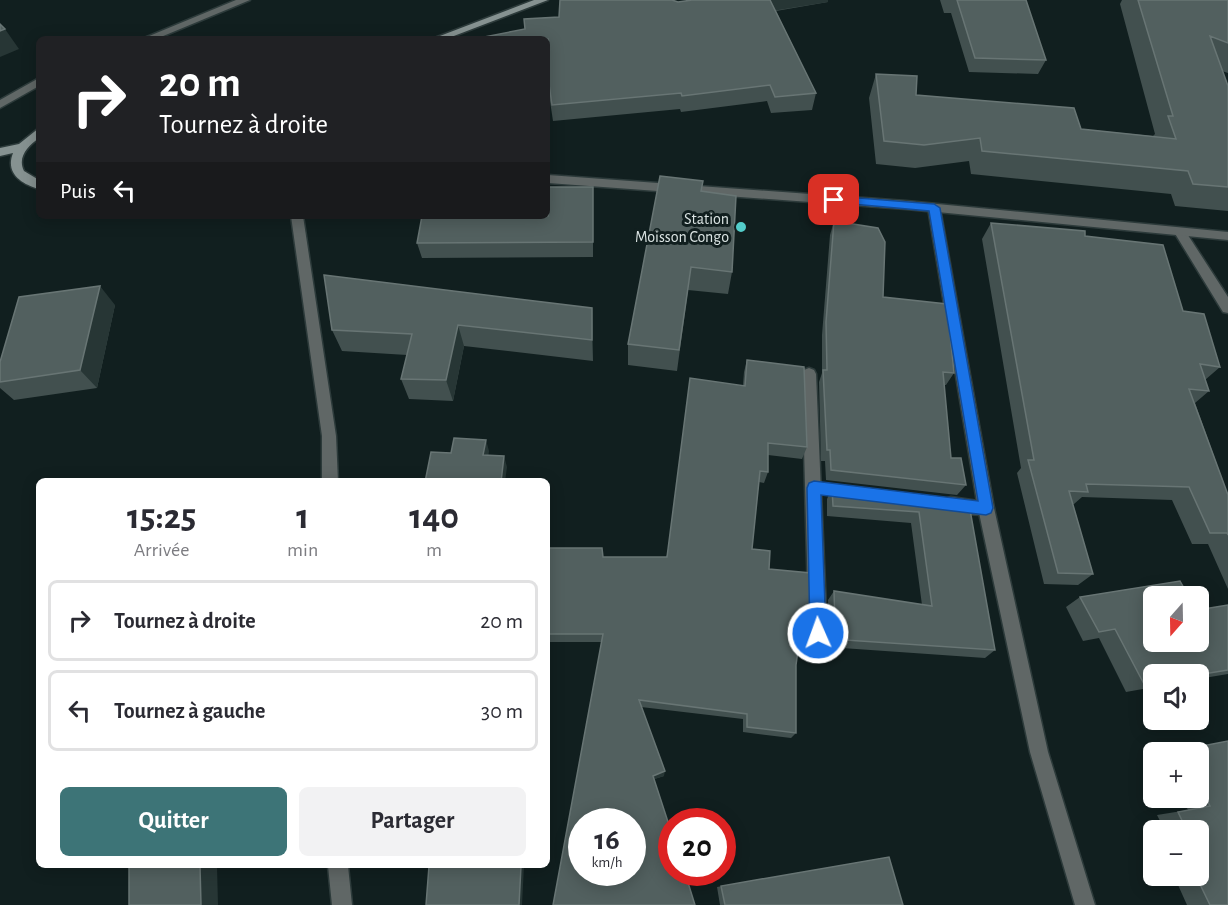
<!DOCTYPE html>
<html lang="fr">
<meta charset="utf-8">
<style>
body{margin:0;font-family:"Alegreya Sans",sans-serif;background:#f2f2f3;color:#2b2b33;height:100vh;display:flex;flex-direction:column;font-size:22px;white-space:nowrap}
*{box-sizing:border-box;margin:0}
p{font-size:20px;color:#7c7c81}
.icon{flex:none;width:33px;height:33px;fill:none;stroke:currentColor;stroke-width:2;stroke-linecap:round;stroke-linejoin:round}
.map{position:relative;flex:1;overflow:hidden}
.panel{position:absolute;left:36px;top:478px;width:514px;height:390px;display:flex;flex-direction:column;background:#fff;border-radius:9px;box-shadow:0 3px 15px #0003}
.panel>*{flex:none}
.banner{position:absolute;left:36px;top:36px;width:514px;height:183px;border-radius:9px;box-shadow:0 3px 15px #0003;background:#202124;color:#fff;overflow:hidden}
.needle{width:39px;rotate:200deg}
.tools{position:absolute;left:1143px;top:586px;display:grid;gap:12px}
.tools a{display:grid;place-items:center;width:66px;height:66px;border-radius:9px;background:#fff;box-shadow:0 3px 15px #0003;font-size:30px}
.speed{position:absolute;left:568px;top:808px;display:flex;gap:12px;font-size:30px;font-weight:700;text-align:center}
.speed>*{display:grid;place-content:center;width:78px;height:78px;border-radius:50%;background:#fff;box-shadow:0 3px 15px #0003;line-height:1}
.speed small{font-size:15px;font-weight:400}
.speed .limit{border:9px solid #d22;background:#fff;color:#111}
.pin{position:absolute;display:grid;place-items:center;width:51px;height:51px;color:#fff;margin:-26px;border-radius:12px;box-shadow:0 3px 9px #0006}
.me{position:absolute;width:66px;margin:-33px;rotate:358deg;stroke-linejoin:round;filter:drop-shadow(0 0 4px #0008)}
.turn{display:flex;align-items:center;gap:21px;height:126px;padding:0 24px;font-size:27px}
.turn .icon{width:78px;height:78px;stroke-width:2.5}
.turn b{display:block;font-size:42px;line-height:51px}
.then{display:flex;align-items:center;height:57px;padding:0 24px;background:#0003;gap:12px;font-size:22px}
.eta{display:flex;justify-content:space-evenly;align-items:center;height:102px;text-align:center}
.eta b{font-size:36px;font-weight:600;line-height:42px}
.button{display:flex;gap:12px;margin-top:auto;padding:12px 24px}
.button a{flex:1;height:69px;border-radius:9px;background:#3d7477;color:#fff;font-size:24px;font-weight:600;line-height:69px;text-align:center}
.button a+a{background:#f2f2f3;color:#2b2b33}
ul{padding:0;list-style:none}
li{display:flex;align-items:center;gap:18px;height:81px;margin:0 12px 9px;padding:0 12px;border:3px solid #e1e1e2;border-radius:9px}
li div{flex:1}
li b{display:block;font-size:22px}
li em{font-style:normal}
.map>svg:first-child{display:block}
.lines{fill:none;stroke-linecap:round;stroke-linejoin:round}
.service-casing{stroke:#2d3b3b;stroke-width:3}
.minor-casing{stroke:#2d3b3b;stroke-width:3}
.tertiary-casing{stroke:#2d3b3b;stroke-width:3}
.secondary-casing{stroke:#2d3b3b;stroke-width:3}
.service{fill:#606766;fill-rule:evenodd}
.minor{fill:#606766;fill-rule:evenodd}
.tertiary{fill:#606766;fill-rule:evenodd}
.secondary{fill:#869291;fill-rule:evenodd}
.wall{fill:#42504f}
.shaded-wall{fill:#273635}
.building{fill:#52605f;stroke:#687574;stroke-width:1.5;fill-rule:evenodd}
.route{fill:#1a73e8;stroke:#114b97;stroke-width:1.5}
.poi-dot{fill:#53cdca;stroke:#111f1f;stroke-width:2}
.labels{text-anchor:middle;stroke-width:6;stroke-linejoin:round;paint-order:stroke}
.poi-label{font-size:16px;fill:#dce5e4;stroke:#111f1f;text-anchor:end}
</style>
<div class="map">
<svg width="1228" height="905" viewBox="0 0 1228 905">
<rect width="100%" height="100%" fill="#111f1f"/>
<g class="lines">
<g class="service-casing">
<path id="service" d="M236,0h14l-94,39h-14z
M39,78v8l-39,22v-8z
M809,368l5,2 2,4 11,259 -3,6 -6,2 -6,-2 -3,-6 -7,-259 2,-4z
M951,497l41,6 2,5 -2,5c-12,4 -35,0 -47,-4l-2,-5 2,-5z"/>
</g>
<g class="minor-casing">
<path id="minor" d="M934,204l6,4 54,300 54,244 47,153h-20l-45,-153 -52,-244 -50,-300z
M291,216h12l33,220 2,46h-16v-46z
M1180,228l4,1 44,68v16l-5,-1 -49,-80z
M328,866h20l4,39h-20z"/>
</g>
<g class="tertiary-casing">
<path id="tertiary" d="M548,175l358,26 322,31v8l-322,-31 -358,-26z"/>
</g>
<g class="secondary-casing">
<path id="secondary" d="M534,0h14l-102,39h-14z
M39,128v10c-11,8 -22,19 -15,33l15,9v9c-18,-5 -34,-16 -26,-36l-13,3v-8l19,-4z"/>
</g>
<use href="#service" class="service"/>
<use href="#minor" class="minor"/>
<use href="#tertiary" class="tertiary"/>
<use href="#secondary" class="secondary"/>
</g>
<path class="wall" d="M940,0h86l20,60 -8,14 -69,-2 -18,-59h-7z
M1122,0h106v73l-6,-2 6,15v125l-53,-5 -4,-12 -200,-20 -2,-13 -54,7 -39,-4 -7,-66 7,-24 40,21 165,34 72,7 2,-2 -35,-130z
M678,2h150l-52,9 40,82 -4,17 -41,3 -4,-12 -86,11 -1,-3 -127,12 -3,-20 -25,-72 34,-12z
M702,191l30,81 -4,22 -40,-4 -11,81 -49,-6v-21z
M593,202v55l-171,1 -5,-15z
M834,221l49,76 71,76 -8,12h-2l7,73 15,27 -9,10 -131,-15 -1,-19h-4l-2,-79 3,-9v-38l8,-100z
M991,223l94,13 98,75 37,56 -15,13 4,11 -14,12 33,92v94l-20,-45h-16l-20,-44 -90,-3 -8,7h-1l20,70 -15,11 -34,-1 -27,-111 4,-5 -39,-229z
M324,275l269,54v32l-129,-15 -11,55 -44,-2 -8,-20 6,-24 -65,-4 -10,-21z
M115,305l-18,83 -83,12 -14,-12v-26z
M747,360l60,87 -5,12 -34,-4v17l-4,11 -5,-1 -7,67 17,20 43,56 5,8 8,3 4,-3 -1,-33 6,-9 88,14 -11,-82 -84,-7v-17l5,-11 137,16 26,146 -10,8 -186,-13 -3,20v68l-5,5 -48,-6v-13l-102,-12 23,69 -10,3 -52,-137h-54v-94l55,9h63l77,-172 1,-13z
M1080,597l74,45 74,-37v69l-30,5v-4h-44v12l-28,5 -27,-54 -16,3 -17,-34z
M1228,741v164h-41l-13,-29h24v-45h-33l-8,-16 31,-5 -6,-12h16v-45h-28z
M889,857l14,48h-183l-3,-18z"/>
<path class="shaded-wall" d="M768,0h60v2l-62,10z
M5,29l14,20 -19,8v-26z
M549,84l1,17h-2v-16z
M100,286l15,19 -18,83 -17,-18z
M592,308l1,21v32l-1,-21z
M458,325l6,21 -11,55 -7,-21z
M486,440l3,11 -2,15 -4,-11z
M504,456l3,11 -2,15h-4z
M665,771l-1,5 -12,4 1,-4z
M200,866h17l1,39h-17z
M521,866h3l-2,39h-3z"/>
<path class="building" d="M560,0h112l6,2 14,-2h78l46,93 -41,4 -5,-12 -88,11 -1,-3 -129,12 -3,-21 -1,1v-46h-74l51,-10 -1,-10 35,-2z
M957,0h69l20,60 -71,-2z
M1138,0h90v43l-18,-7 18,50v101l-35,-3 -5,-13 -206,-20 -2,-13 -56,7 -40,-4 -8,-67 41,2 -1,19 158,13 7,21 95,10 -8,-23h5z
M0,24l5,5 -5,2z
M660,176l43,5 -2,10 35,5 -4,76 -41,-5 -12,83 -51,-6z
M548,187h45v55l-176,1 5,-27h126z
M834,221l44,7 7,14 -2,55 64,7 7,69 -11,-1 8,86h10l5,27 -135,-15 -1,-20h-3l-4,-80h4l-1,-48z
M991,223l94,8v5l78,9 20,66 21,3 16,53 -20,-3 9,27 -20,-2 39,106v40l-1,-2h-17l-21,-46 -103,-3 2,8 -19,-1 24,83 -35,-1 -30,-113h6z
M324,275l268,33v32l-134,-15 -12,55 -45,-1 11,-45 -80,-4z
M100,286l-20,84 -80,12v-20l19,-65z
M747,360l57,7 3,80 -39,-4v29l-8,-1 -8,78 18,2 -1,18 42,4 1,52 5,8 8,3 7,-4 3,-7 -1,-34 98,15 -13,-94 -86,-6 -1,-18 137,16 26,146 -195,-13 -4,28v68l-49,-6v-13l-108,-14 26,71 -12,5 19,58v39h13l10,32h-142l50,-271h-55v-86h54l1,9h64l23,-179 55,8zM582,822h51v51h-51z
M454,438l32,2 -3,15 21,1 -3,26h-76l6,-30 20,1z
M1180,581l9,16h-35v45h44v-32l30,-5v65l-31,5h-43v8l-10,1 -29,-55 -16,3 -19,-35z
M1228,741v164h-18l-14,-29h2v-45h-11l-9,-19 32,-6 -12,-22v-31h-16l-1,-3z
M889,857l14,48h-178l-4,-19z
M129,866h71l1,39h-72z
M429,866h92l-2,39h-93z"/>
<path class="route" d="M834,196l100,8 6,4 53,300 -2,5 -5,2 -165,-20 5,138 -3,5 -5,2 -6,-2 -2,-5 -3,-145 2,-5 5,-2 164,20 -49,-290 -99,-9v-5z"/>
<circle class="poi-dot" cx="741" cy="227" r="6"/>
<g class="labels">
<g class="poi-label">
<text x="729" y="224">Station<tspan x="729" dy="18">Moisson Congo</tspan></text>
</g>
</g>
</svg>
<div class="tools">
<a><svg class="needle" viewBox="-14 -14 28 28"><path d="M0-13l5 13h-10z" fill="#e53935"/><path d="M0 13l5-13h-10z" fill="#7c7c81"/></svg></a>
<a><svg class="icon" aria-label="sound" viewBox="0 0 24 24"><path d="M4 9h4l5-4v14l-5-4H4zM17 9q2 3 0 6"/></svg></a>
<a>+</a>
<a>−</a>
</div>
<div class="speed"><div>16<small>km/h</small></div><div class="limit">20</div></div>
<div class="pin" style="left:834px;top:200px;background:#d93025"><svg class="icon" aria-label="arrive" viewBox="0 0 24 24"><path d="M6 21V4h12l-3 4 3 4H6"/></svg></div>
<svg class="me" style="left:818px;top:633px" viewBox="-20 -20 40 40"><circle r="17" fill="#1a73e8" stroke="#fff" stroke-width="3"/><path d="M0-11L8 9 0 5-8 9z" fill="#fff"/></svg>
<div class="banner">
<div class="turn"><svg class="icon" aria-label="right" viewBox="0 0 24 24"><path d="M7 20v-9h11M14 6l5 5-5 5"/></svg><div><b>20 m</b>Tournez à droite</div></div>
<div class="then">Puis<svg class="icon" aria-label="left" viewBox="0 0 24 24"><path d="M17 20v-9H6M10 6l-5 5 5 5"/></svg></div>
</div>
<section class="panel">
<div class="eta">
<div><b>15:25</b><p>Arrivée</p></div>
<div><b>1</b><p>min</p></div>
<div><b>140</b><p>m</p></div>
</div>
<ul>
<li><svg class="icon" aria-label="right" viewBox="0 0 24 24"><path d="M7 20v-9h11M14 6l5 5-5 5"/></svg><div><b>Tournez à droite</b></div><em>20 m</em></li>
<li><svg class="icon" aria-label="left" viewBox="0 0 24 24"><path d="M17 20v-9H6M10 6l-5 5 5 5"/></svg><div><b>Tournez à gauche</b></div><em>30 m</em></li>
</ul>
<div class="button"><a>Quitter</a><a>Partager</a></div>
</section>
</div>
